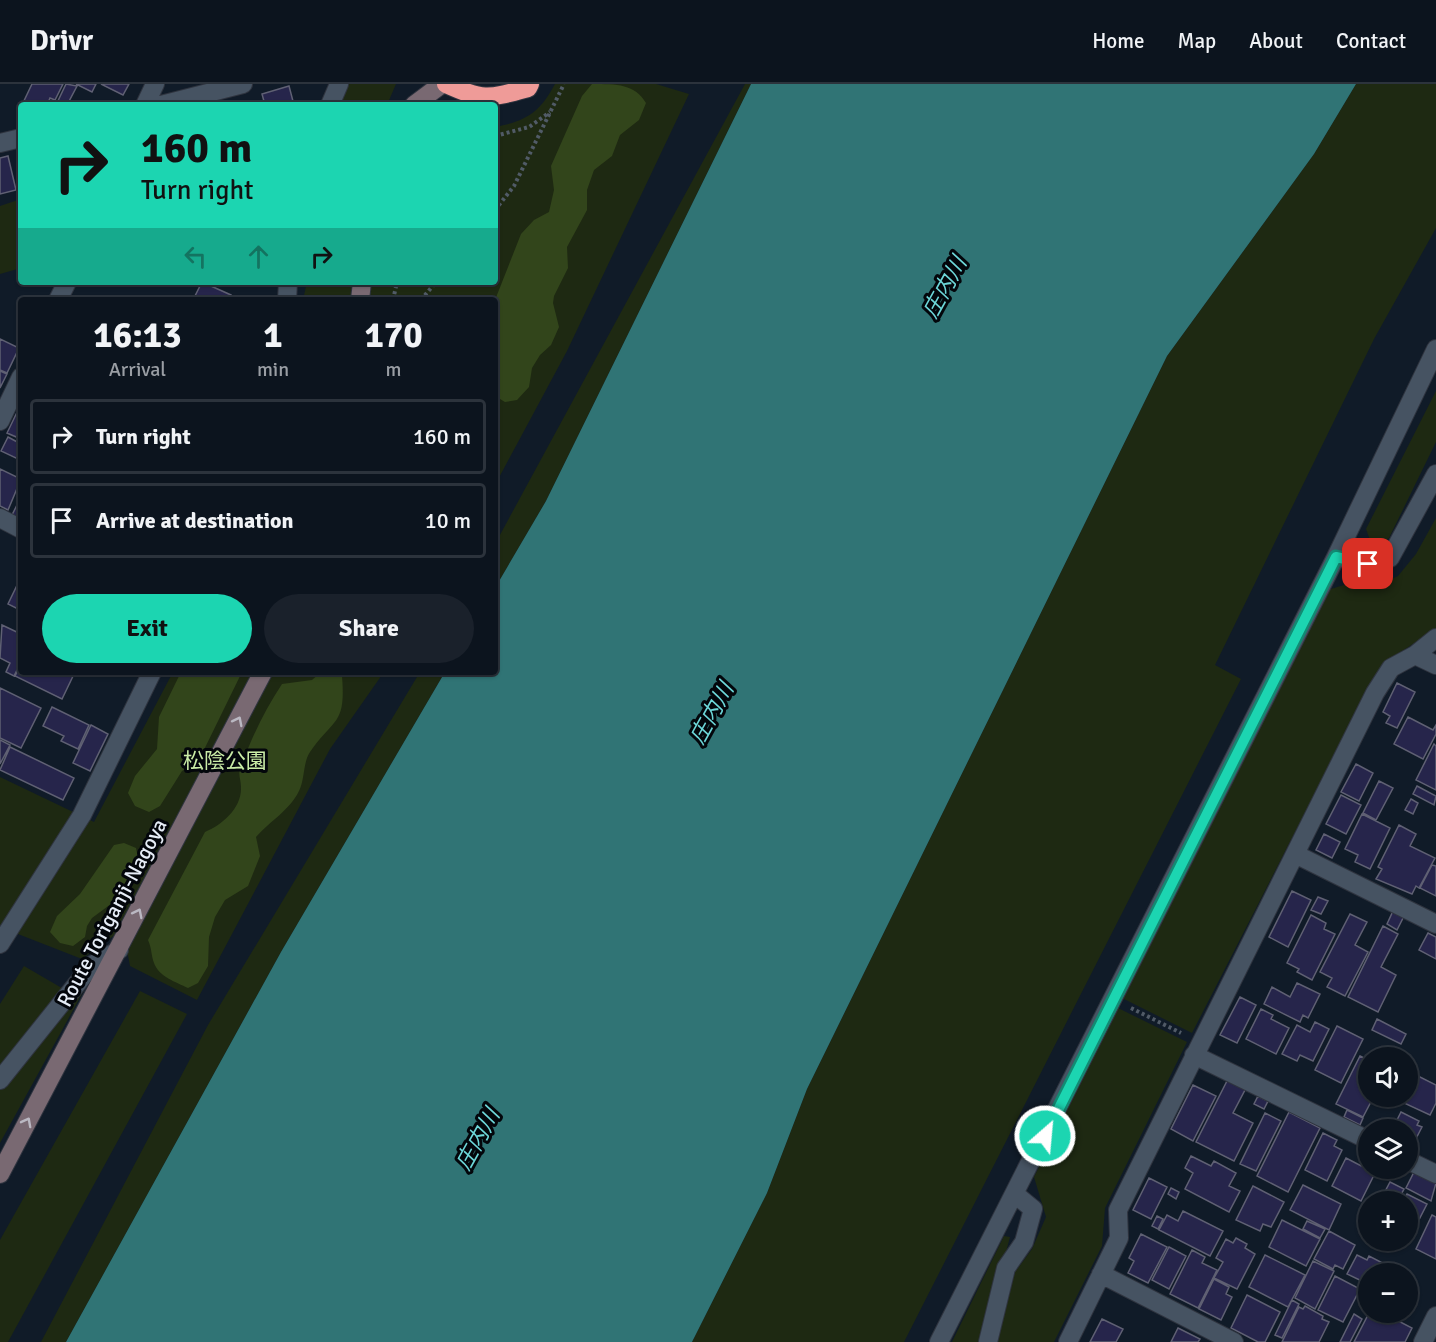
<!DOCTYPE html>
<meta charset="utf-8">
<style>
body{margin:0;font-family:Signika,"Noto Sans JP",sans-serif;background:#1a212b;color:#f1f3f6;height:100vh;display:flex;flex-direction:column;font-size:22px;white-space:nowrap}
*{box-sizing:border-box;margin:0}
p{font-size:20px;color:#9a9ea4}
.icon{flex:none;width:33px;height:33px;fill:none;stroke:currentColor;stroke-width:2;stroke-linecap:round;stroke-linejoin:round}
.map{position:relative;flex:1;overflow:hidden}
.details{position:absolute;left:18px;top:213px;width:480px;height:378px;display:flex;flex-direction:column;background:#0c141e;border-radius:6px;box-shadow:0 2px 4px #0004,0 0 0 2px #2c333c}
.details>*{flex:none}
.top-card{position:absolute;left:18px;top:18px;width:480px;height:183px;border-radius:6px;box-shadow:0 2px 4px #0004,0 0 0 2px #2c333c;background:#1cd5b1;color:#111;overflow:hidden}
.controls{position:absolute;left:1358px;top:963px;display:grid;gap:12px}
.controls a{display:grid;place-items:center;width:60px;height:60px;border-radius:50%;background:#0c141e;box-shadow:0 2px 4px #0004,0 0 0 2px #2c333c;font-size:30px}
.pin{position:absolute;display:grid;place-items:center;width:51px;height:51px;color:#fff;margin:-26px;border-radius:12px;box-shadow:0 3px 9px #0006}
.me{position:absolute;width:66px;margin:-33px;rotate:27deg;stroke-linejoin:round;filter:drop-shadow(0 0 4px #0008)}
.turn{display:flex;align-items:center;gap:21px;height:126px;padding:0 24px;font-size:27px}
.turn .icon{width:78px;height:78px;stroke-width:2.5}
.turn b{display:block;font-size:42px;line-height:51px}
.lanes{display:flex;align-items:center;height:57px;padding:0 24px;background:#0003;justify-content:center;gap:30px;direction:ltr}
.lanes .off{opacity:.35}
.eta{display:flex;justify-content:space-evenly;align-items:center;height:102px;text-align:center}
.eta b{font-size:36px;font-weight:700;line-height:42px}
.button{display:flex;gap:12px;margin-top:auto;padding:12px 24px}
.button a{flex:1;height:69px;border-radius:36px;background:#1cd5b1;color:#111;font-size:24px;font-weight:700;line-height:69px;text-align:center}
.button a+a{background:#1a212b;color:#f1f3f6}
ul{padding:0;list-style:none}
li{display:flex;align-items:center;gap:18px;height:75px;margin:0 12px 9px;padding:0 12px;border:3px solid #2c333c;border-radius:6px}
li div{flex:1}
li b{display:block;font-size:22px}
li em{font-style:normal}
header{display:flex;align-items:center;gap:36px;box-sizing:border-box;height:84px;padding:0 30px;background:#0c141e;border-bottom:2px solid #2c333c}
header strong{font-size:28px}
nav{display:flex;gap:33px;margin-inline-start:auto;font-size:21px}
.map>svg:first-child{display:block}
.green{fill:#1e2912}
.forest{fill:#32451b}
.water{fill:#307475}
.building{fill:#26254b;stroke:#5f6073;stroke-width:1.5}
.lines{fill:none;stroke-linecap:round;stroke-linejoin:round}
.street-casing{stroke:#2f343f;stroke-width:20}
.secondary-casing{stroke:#2f343f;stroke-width:20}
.highway-casing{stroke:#2f343f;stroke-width:20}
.path{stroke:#515b67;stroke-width:4;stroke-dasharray:3 3;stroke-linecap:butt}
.street{stroke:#465362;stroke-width:18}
.secondary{stroke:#796972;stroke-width:18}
.highway{stroke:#ef9b98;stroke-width:18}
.oneway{stroke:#bab8c2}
.route-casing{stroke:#128a73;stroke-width:15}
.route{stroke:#1cd5b1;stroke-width:10}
.labels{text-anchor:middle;stroke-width:6;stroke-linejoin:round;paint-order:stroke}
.park-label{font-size:21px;fill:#cbeda7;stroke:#03060b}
.street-label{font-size:21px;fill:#e6edf7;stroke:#03060b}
.water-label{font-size:22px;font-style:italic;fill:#6dd7d9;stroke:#03060b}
</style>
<header>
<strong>Drivr</strong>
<nav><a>Home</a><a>Map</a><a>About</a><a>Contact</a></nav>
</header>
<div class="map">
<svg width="1436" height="1258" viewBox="0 0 1436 1258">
<rect width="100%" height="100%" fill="#101b28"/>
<path class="green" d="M346,0h50l-9,21h-46z
M555,0h101l33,10 -122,257 -72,134v-185h-192l4,-18h188v-155c32,-6 45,-15 60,-43z
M745,0h6l-205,417 -51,87v-44z
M1356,0h80v144l-62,111 -159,326 26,14 -337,663h-212l75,-149 40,-104 360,-733 147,-202z
M21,115v69l-21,6v-68z
M1436,307v51l-47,96 -7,5 -12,-3 -4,-11z
M1436,434v111l-40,26 -20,19 -184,359 -70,-35 206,-408 25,-8 24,4 21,-10 18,-22z
M173,588h211l-54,77 -133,251 -67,-34 -7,-37 -41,30 -82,-32v-150l94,45z
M420,588h25l-164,280 -215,390h-25l167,-317z
M24,882l43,25 -67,80v-67z
M94,888l-94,171v-56z
M140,907l47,23 -179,328h-8v-102z
M1118,924l69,34 -82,166 -3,38 -48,96h-57l18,-70 17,-23 14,-32 -12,-40z
M1004,1152l6,1 -28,105h-30z"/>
<path class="forest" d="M592,0c25,0 43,0 54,19l-7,17 -19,15 -8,21 -18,14 -7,20v20l-20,37 1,21 -14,28 -1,7 6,24 -8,18 -11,10 -8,13 -3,19 -12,13 -12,2 -10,-6v-96l26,-66 13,-14 15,-8 5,-22 -3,-24 31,-70z
M181,588h61l-43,88 -17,11 -22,35 -11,6 -14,-6 -7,-13 7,-17 22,-27 2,-32z
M321,588h24l-3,4c4,50 -8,41 -32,76 -7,10 -5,27 -11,39 -10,20 -28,29 -43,46l4,19 -12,30 -23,14 -10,17 -6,20 -1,29 -10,17 -10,5c-12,-6 -29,-11 -34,-25 -3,-8 -2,-14 -6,-23l57,-108c17,-7 37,-24 36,-45 0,-7 -3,-12 -1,-18 11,-30 24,-58 42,-85l30,-4z
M124,759l12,5 3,15 -20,35 -27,20 -5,8 -2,11 -12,9 -13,-3 -10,-11 7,-16 23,-22 34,-49z"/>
<path class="water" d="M751,0h605l-42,70 -147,202 -360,733 -40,104 -75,149h-626l215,-390 164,-280h50v-84l51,-87z"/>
<path class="building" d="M32,0h31l-8,16 -5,-2 -3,7h-25z
M66,0l11,2 -10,19h-11z
M76,0h20l-4,8z
M101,0h28l-6,11z
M289,2l5,19h-29l-3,-11z
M8,72l8,34 -16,4v-36z
M202,198l29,13 -2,5h-36z
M0,255l19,9 -12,25 -7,-3z
M0,287l7,3 -7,14z
M21,320v35l-14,-6z
M8,353l13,7 -3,15 -17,-8z
M0,385l21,10 -13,31 -8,-4z
M21,413v25l-10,-5z
M21,493v25l-3,7 -10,-5z
M2,541l19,9v28l-7,14 -8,-4 4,-9 -10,-5z
M21,580v8h54l-13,27 -47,-23z
M1397,599l18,9 -18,36 -11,-5 4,-7 -7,-4z
M0,604l41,20 -20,40 -21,-10z
M52,623l37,18 -11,24 -17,-8 3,-5 -21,-10z
M1408,633l25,13 3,-5v9l-13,25 -29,-15z
M91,641l17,9 -18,37 -17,-8z
M0,656l10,5 -10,19z
M1434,660l2,2v44l-20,-10z
M10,663l64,31 -11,22 -63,-30z
M1356,680l17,9 -14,28 -18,-9z
M1379,697l14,7 -17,32 -13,-7z
M1417,702l19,10 -2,9 -21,-11z
M1341,711l20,10 -15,29 -20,-10z
M1411,715l7,4 -5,11 -8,-4z
M1362,730l28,14 -20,41 -15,-7 3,-7 -13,-6z
M1399,741l17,9 -6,12 25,12 -16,30 -3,-2 -4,8 -36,-15 6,-10 -4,-2z
M1324,750l16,8 -8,16 -16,-8z
M1432,781l4,1v30l-16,-8z
M1292,807l19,9 -23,47 -19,-10z
M1318,813l10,4 -7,13 -10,-4z
M1393,827l11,5 -7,14 -10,-6z
M1350,830l17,8 -12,23 13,7 -23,44 -18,-9 5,-9 -12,-6z
M1311,831l15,8 -2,6 11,5 -23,46 -15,-8 2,-3 -12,-6z
M1383,842l15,8 -17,33 15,8 -18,37 -30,-15z
M1428,849l8,4v22l-17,-9z
M1297,899l23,11 -12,24 -5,-3 -3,7 -36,-18 8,-17 18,10z
M1240,913l16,8 -19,38 -17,-8z
M1261,925l12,6 -2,4 18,9 -13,26 -30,-15z
M1377,935l29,15 -5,10 -29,-14z
M1315,938l14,7 -16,32 -13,-6 -3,6 -15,-7 15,-29 13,7z
M1337,942l26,13 -22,44 -26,-13z
M1360,972l8,4v8l-5,11 5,3v14h6l-11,21 -27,-13z
M1412,989l24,12v18l-6,12 -26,-12 4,-7 -1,-14z
M1228,995l18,9 -13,25 20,10 -19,38 -38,-19z
M1193,1001l23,11 -23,45 -22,-12z
M1258,1012l10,5 -4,8 -10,-5z
M1347,1026l16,8 -3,7 -16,-8z
M1289,1028l31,16 -32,64 -31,-16z
M1401,1028l18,9 -2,4 5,2 -13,25 -2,-1v-21h-15z
M1265,1029l16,8 -25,50 -16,-7z
M1323,1049l14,7 -3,6 8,4 -15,31 -22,-11z
M1191,1072l20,10 3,-5 22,12 -7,13 11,5 -11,21 -44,-23 8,-16 -8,-5z
M1346,1074l29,15 -14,28 -29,-15z
M1414,1088l22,11 -5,18 -25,-13z
M1149,1094l18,9 -16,32 -18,-9z
M1390,1098l14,7 -7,13h-28l2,-6 9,5z
M1303,1101l38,19 -12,26 -39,-20z
M1253,1102l31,16 -13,25 -8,-3 -3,7 -24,-11z
M1171,1104l8,4 -3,7 -8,-5z
M1407,1110l20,10 -21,41 -9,-5h10v-38h-4z
M1368,1119v25l-10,-5z
M1183,1127l40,20 -13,25 -51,-26 8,-15 11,6z
M1432,1131l4,2v42l-20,-10z
M1157,1132l6,3 -5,10 -6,-3z
M1282,1136l38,19 -14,27 -37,-19z
M1307,1137l18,8 -5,9 -17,-9z
M1329,1147l26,14 -12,24 -8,-4 -2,4 -19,-10z
M1141,1150l26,13 -19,36 -20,-10 6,-12 -5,-3z
M1236,1154l11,6 -2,4 10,6 -18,35 -23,-11 9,-16 -7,-4 10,-19 7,4z
M1169,1163l17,9 -17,33 -17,-9z
M1192,1166l13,7 -3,6 15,7 -19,38 -28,-14z
M1265,1171l40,20 -17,32 -39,-20z
M1357,1171l10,5 2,-4 35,18h-36v10l-21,-10z
M1313,1177l21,10 -19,38 -20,-11z
M1335,1192l25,13 -17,33 -25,-12z
M1214,1195l15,8 -3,7 6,3 -11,23 -22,-11z
M1247,1211l33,17 -15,30h-7l-27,-14z
M1292,1216l7,4 -17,34 -7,-3z
M1305,1222l18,10 -1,3 7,3 -10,20h-37l17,-35 4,2z
M1354,1230l8,5 -12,23h-10z
M1385,1230l27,14 -7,14h-51l14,-27 13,6z
M1102,1235l21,10 -7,13h-26z
M1178,1244l22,11 -2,3h-27z"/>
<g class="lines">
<g class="street-casing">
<path id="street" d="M145,21l10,-21
M161,21l82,-21
M330,21l9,-21
M0,59l21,-5
M58,216l9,-18
M287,216l1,-18
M0,337l21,-44
M0,434l21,11
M1336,473l32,7 22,-6 46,-84
M1415,571l21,10
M1295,770l141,70
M0,860l82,-129 70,-143
M1194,971l174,85
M0,996l92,-115 27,-15
M1407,1076l29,14
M1101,1190l133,68
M939,1258l397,-785 100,-208
M988,1258l18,-74 18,-26 9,-33 -17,-14
M1068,1258l51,-104 -1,-28 257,-517 16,-25 24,-13 21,-17
M1423,1258l13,-26"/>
</g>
<g class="secondary-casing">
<path id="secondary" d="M414,21l28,-21
M360,216l2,-18
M0,1090l263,-502"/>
</g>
<g class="highway-casing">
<path id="highway" d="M446,0c38,17 42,15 82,4l2,-4"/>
</g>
<path class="path" d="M495,52l34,-9 21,-15
M495,126l19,-24 50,-102
M393,216l4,-18
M421,216l15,-18
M1131,924l50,25"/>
<use href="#street" class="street"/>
<use href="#secondary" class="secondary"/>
<use href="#highway" class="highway"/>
</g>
<defs><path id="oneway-chevron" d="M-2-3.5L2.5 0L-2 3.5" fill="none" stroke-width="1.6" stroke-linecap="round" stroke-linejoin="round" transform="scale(1.5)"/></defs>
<g class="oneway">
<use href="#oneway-chevron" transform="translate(238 637) rotate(-63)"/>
<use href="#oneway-chevron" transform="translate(138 829) rotate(-63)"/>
<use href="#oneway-chevron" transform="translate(27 1038) rotate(-62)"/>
</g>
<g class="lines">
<g class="route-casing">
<path id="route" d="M1045,1052l291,-579 32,7"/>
</g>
<use href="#route" class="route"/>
</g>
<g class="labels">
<g class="park-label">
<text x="225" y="684">松陰公園</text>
</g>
<g class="street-label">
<text transform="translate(112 829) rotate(-62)" y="7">Route Toriganji-Nagoya</text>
</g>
<g class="water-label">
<text transform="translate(944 203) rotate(-61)" y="8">庄内川</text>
<text transform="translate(711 629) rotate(-61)" y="8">庄内川</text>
<text transform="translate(477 1055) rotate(-61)" y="8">庄内川</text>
</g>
</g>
</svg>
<div class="controls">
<a><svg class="icon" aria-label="sound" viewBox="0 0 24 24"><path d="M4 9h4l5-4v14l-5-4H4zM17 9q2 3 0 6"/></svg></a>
<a><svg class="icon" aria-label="layers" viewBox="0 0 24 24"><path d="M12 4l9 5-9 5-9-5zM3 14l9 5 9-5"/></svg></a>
<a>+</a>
<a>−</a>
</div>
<div class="pin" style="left:1368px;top:480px;background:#d93025"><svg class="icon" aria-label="arrive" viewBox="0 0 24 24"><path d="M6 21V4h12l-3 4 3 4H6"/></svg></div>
<svg class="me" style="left:1045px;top:1052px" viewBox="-20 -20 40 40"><circle r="17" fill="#1cd5b1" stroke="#fff" stroke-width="3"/><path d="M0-11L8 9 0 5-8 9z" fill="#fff"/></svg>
<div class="top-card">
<div class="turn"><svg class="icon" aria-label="right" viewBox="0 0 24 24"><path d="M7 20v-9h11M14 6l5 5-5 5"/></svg><div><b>160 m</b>Turn right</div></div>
<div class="lanes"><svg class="icon off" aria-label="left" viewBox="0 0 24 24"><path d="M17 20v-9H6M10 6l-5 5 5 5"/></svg><svg class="icon off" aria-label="ahead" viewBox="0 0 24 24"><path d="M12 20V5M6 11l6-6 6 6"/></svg><svg class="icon" aria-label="right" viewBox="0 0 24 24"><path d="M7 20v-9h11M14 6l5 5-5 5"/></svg></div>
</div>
<section class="details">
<div class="eta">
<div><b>16:13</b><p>Arrival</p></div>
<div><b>1</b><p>min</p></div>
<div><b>170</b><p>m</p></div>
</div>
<ul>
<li><svg class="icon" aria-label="right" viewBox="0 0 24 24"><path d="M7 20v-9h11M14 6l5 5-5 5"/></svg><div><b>Turn right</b></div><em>160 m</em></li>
<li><svg class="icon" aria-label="arrive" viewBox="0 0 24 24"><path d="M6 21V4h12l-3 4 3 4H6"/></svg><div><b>Arrive at destination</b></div><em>10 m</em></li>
</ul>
<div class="button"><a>Exit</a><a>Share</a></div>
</section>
</div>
